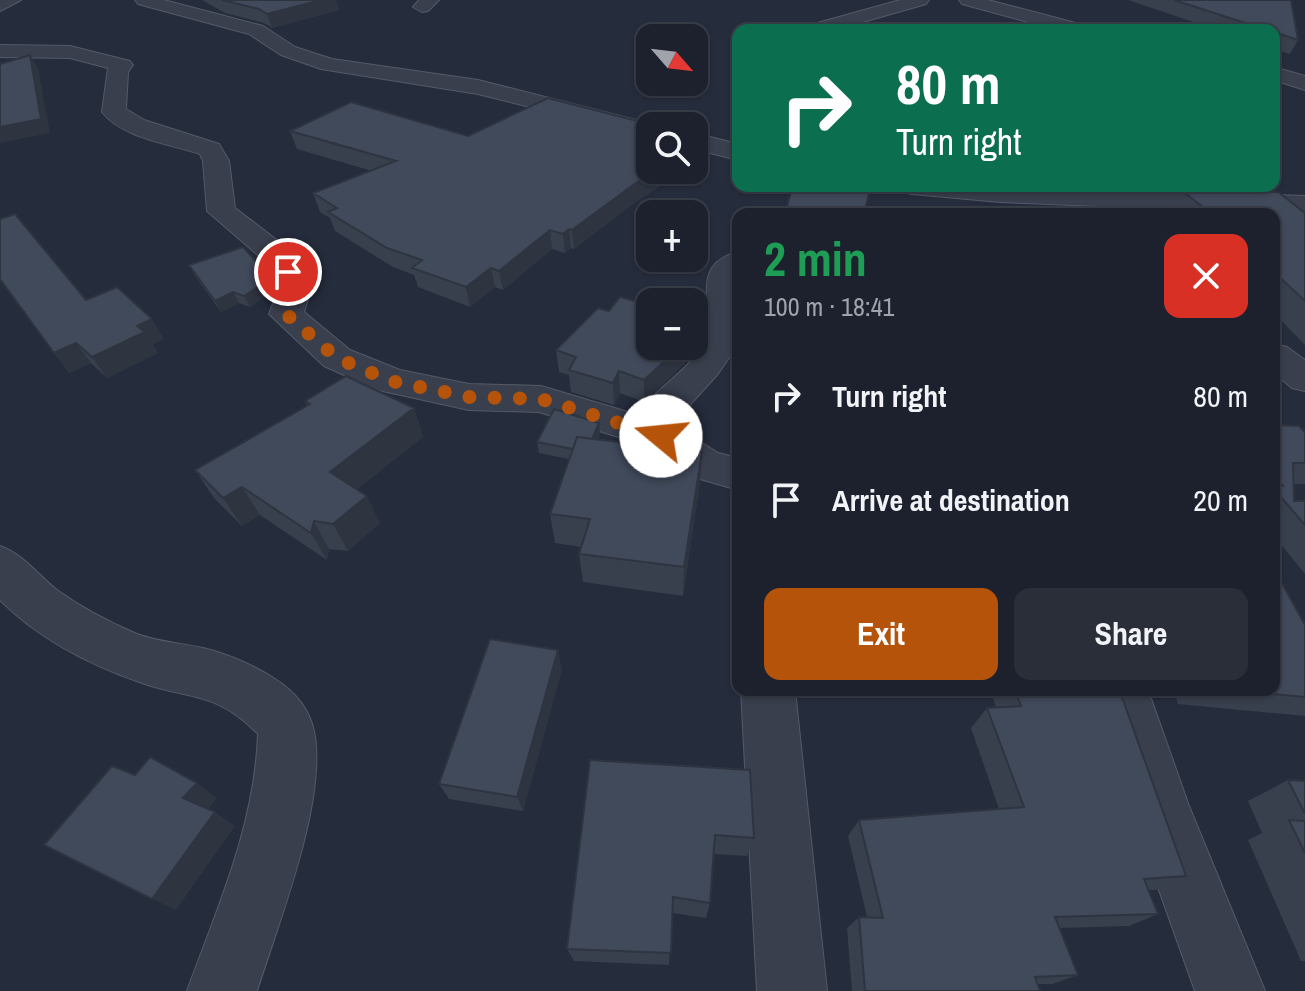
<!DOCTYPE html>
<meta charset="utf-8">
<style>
body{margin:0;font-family:"Archivo Narrow",sans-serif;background:#292e39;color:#f1f3f6;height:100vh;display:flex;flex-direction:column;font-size:30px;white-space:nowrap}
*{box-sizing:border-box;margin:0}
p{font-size:26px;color:#a0a3aa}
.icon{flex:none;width:44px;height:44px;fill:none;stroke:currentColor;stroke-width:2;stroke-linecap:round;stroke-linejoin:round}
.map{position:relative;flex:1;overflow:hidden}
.details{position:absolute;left:732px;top:208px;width:548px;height:488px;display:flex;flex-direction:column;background:#1c212d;border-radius:16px;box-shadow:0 2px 6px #0004,0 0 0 2px #3a3e49}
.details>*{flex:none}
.banner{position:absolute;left:732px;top:24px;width:548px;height:168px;border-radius:16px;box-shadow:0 2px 6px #0004,0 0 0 2px #3a3e49;background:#0b6e4f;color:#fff;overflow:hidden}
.needle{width:52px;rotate:118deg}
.tools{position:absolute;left:636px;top:24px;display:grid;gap:16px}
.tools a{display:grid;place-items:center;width:72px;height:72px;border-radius:16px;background:#1c212d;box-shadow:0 2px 6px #0004,0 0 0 2px #3a3e49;font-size:40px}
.pin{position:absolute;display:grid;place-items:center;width:68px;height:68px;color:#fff;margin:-34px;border:4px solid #fff;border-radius:50%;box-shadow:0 2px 8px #0007}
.me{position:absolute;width:88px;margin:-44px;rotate:287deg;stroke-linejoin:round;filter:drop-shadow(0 0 6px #0008)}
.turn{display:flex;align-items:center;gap:28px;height:168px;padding:0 32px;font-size:36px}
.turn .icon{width:104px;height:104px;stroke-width:2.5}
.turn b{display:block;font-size:56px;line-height:68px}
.round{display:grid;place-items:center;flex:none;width:84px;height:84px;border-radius:16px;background:#292e39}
.head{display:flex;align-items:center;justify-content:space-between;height:136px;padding:0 32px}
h1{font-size:48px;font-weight:700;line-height:60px;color:#1e9e55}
.button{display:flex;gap:16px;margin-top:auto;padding:16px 32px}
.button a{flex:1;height:92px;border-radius:16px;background:#b45309;color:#fff;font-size:32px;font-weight:700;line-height:92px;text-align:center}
.button a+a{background:#292e39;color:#f1f3f6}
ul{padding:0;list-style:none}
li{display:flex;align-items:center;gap:24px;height:104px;padding:0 32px}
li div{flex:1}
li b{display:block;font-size:30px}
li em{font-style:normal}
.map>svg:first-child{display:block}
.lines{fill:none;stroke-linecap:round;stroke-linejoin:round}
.minor-casing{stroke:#545a68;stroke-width:2}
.minor{fill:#393f4d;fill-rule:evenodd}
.wall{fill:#38404e}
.shaded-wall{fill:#2e3440}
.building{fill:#414a5b;stroke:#2e3440;stroke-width:2}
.route{stroke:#b45309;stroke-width:14;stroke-dasharray:0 25.2}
</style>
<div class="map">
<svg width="1305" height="991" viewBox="0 0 1305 991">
<rect width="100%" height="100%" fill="#252c3c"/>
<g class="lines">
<g class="minor-casing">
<path id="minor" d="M0,0h21l-21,11z
M135,0h29l99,26 32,21 37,12 146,21 181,46h-9v11l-172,-43 -157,-25 -40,-14 -32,-21 -111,-30z
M419,0h20l-11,11 -6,1 -9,-5z
M900,0h29l-3,4 -91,26 -24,-2 3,-4z
M959,0h29l99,26 3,4h-32l-96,-26z
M0,45l70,1 60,15 3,4 -5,7 -2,37 18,11 75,24 10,17 6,47 56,43 21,35 -8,26 46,38 50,20 69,14 72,2 97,29c17,-28 53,-44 66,-74 13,-31 -17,-77 34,-89v93l-21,30 -40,44 3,10 38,24 20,5v32l-48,-14 -43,-30 -108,-34 -70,-2 -91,-20 -54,-24 -55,-52 11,-28 -13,-23 -60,-52 -4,-50 -3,-7c-30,-10 -78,-16 -98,-42l6,-44 -38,-10 -70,-1z
M1274,67l31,9v14l-31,-10z
M694,133l44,11v16l-44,-11z
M898,186h112l295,10v18l-305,-12 -88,-8 -10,-2z
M1274,344l13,3 18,13v31l-13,-3 -18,-15z
M0,546c23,8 38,29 57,44 25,18 52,32 80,44 21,8 44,9 66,14 25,6 50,17 72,31 19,12 34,29 39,52 14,68 -36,193 -57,260h-70c31,-84 68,-167 71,-257 -42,-43 -67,-34 -116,-51 -52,-18 -103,-44 -142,-83z
M741,690h54l32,301h-70z
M1094,690h54l41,116 76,185h-70l-66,-185z"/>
</g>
<use href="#minor" class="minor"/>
</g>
<path class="wall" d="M202,0h134l3,10 -67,18 -8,-5 -39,-10z
M1128,0h163l7,40 -8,14 -16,-5v-19h-57z
M653,126l-3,44h34l-50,33 -60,46 -3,-1 -6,5 -13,-4 -49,41 -8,-3 -25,20 -52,-20 -4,-12 -21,-8 -58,-36 -5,-13 -10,-6 -7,-19 59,-22 -75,-22 -7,-18 178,5z
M1134,186h100l-2,5 -95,-4z
M1180,189l125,24v132l-31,-32v-99h-104l-3,-2z
M189,265l86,24 -25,18 -11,-4 -18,9 -26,-36z
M86,300l78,39 -11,5 5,9 -51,25 -16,-15 -22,10 -15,-20z
M701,340l-17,24 -40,38 -24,-9 -6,12 -43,-13 -2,-17 -10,-3 -3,-22z
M305,401l109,7 9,29 -66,52 23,34 -32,28 -19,-2 -2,11 -67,-45 -18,11 -28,-28 -19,-28 112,-64z
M1274,425l31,7v52h-12l1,17h11v73l-31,-38z
M600,434l-2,6 104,12 -2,30 -17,114 -100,-14 -4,-28 2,-7 -26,-4 -5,-29 19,-55 -30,-6 -2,-11z
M1305,625v91l-127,-12 -5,-14h101z
M562,669l-39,142 -74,-12 -10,-15z
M993,690h124l69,186 -30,14h-8l10,24 -29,12 -69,2 18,47 -26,9h-15l3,7h-188l-5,-63 12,-11h8l-19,-81 11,-16 140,-11 -28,-81 16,-20 9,-1 -5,-14z
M590,760l164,78 -7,18 -34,-2 -3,49 -4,15 -34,-5 -3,52 -95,-4 -7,-12z
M1288,780l17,1v180h-4l-53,-121 14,-7 -14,-32z"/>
<path class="shaded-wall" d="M321,0h15l3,10 -67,18 -5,-14z
M30,55l8,13 12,65 -50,10v-16z
M653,125v1h-3v17l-14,-15z
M701,142l-1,18 -6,3v-17z
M656,170h28l-50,33 -60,46 -2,-19 61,-45z
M569,229l2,19 -6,5 -2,-19z
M550,230l2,19 -49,41 -4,-19z
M491,268l4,19 -25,20 -4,-20z
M271,278l4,11 -25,18 -6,-11z
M233,292l6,11 -18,9 -6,-11z
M152,319l12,20 -11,5 5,9 -51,25 -15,-21 45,-31z
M702,319l-1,21 -17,24 -40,38v-22l37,-34h13v-16z
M76,343l15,20 -22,10 -15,-20z
M619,371l1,22 -6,12 -1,-22z
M414,408l9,29 -79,63 -14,-28z
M599,423l1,11 -13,29 -1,-11z
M702,452l-2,30 -17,114 1,-29z
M242,487l18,28 -18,11 -19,-28z
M367,496l13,27 -32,28 -15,-27z
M314,521l15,28 -2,11 -16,-27z
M558,650l4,19 -39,142 -6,-14z
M197,783l20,15 -12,15 -22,-15z
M215,812l20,14 -59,84 -24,-11z"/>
<path class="building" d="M222,0h99l-54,14 -8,-5z
M1174,0h117l7,40 -24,-8v-2h-7z
M30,55l11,64 -41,8v-63z
M548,98l105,27 -17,3 14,3v39h6l-23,15 -61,45 -3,-1 -6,5 -13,-4 -51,41 -8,-3 -25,19 -54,-19 10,-8 -35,-12 -59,-36 9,-4 -24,-15 83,-32 -106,-30 61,-29 117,34z
M792,188l78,1 -6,25h-79z
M1180,189l98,3 27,21v88l-31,-29v-58h-62z
M15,214l71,86 31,-13 35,32 -15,7 8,6 -53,25 -16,-14 -22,10 -54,-74v-60z
M243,247l28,31 -27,18 -11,-4 -18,9 -26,-36z
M620,297l30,8v41h31l-37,34 -25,-9 -6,12 -44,-13 7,-13 -20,-7 42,-42 11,3z
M694,316l8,3 -8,11z
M346,376l68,32 -84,64 37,24 -34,28 -19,-3 -3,12 -69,-46 -19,11 -28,-28 115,-66 -5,-3z
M554,409l45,14 -7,16 -15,-2 -4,12 -36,-7z
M1274,425l25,1 6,6v31h-12l1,38h11v24l-31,-36v-2l9,-1 -9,-12z
M577,437l125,15 -18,115 -105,-13 11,-35 -40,-5z
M1274,569l31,56v72l-73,-7h42z
M490,639l68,11 -41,147 -78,-13z
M1015,690h102l6,10 63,176 -42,3 14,35 -103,3 23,58 -43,2 5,14h-175l-6,-74 24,1 -24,-98 165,-13 -37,-99 34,-2z
M150,757l47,26 -14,15 32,14 -63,87 -108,-54 68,-79 23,9z
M590,760l160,10 4,68 -39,-3 -5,68 -37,-6 -2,56 -104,-4z
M1288,780l17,1v33z
M1289,820l16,1v32z"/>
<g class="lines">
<path class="route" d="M288,272l8,14 -10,28 51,44 54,23 78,16 72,2 120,37"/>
</g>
</svg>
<div class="tools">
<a><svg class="needle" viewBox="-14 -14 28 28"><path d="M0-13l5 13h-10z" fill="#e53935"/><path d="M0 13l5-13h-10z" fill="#a0a3aa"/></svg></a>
<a><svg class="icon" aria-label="search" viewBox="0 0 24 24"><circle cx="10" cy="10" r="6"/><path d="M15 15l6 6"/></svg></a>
<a>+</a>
<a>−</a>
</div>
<div class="pin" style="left:288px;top:272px;background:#d93025"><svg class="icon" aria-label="arrive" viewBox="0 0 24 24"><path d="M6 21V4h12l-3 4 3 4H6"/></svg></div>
<svg class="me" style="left:661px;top:436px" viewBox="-20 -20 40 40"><circle r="19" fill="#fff"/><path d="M0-13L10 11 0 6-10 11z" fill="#b45309"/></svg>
<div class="banner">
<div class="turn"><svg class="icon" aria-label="right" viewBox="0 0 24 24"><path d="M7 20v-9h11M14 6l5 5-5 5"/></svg><div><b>80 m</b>Turn right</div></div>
</div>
<section class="details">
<div class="head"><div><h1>2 min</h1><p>100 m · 18:41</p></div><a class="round" style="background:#d93025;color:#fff"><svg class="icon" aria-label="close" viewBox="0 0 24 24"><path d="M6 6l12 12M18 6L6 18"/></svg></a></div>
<ul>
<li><svg class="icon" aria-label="right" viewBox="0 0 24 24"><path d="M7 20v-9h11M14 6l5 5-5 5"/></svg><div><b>Turn right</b></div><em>80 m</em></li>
<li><svg class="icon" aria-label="arrive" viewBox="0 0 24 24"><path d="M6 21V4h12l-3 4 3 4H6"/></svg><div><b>Arrive at destination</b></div><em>20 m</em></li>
</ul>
<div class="button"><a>Exit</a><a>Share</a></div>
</section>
</div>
